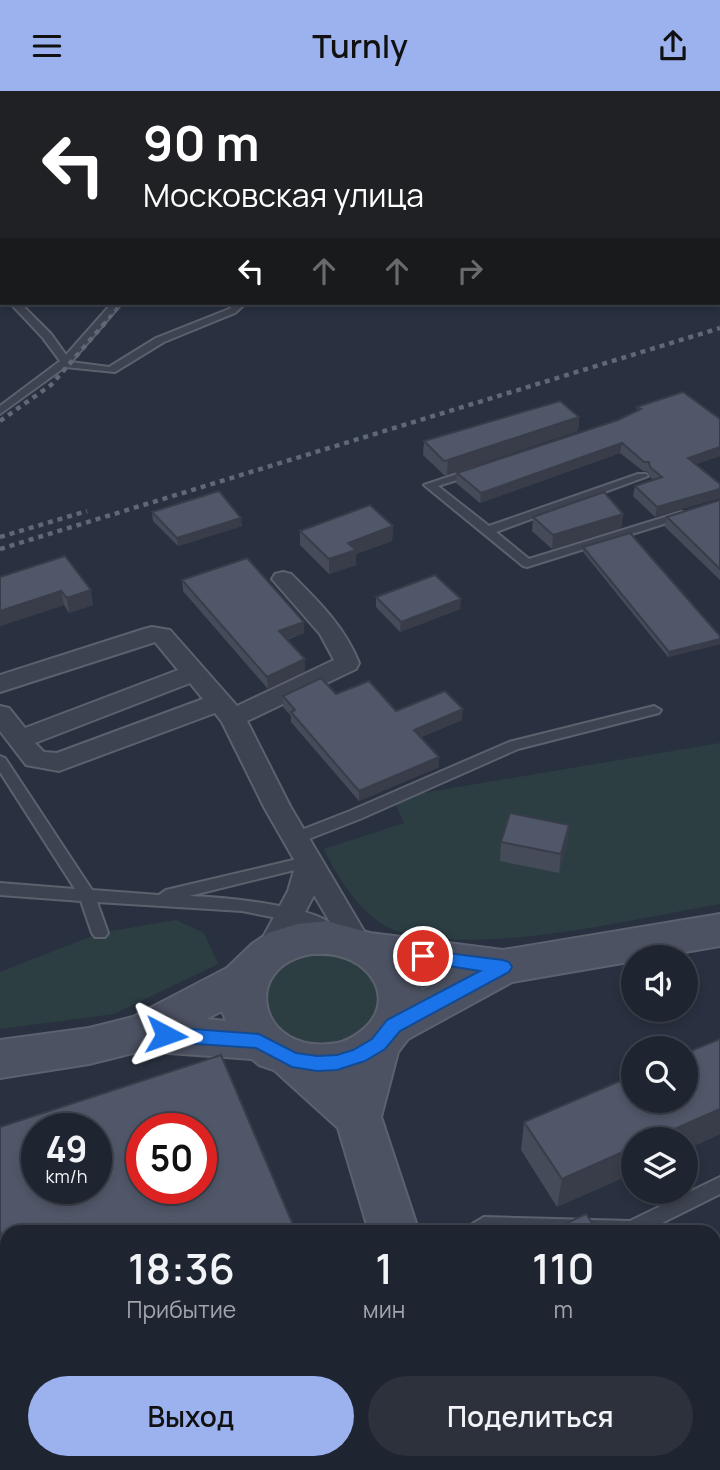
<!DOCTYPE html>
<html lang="ru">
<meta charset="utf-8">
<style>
body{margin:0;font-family:Manrope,sans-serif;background:#2c313c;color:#f1f3f6;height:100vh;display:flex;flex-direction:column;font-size:26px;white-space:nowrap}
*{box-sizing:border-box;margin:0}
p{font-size:23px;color:#a1a5ab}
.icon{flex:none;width:38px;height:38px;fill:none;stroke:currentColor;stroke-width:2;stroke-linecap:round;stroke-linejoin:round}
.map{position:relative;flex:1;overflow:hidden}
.drawer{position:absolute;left:0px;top:1134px;width:721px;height:245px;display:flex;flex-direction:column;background:#1f2530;border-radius:21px 21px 0 0;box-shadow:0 4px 10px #0003,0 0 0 2px #3c424c}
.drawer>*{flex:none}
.hud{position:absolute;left:0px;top:0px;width:721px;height:214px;box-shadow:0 4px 10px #0003,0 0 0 2px #3c424c;background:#202124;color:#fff;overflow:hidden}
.tools{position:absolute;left:621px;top:854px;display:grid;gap:14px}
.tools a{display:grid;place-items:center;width:77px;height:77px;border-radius:50%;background:#1f2530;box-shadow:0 4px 10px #0003,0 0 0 2px #3c424c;font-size:35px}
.speed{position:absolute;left:21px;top:1022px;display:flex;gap:14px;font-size:35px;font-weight:700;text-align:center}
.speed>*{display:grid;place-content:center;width:91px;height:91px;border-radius:50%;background:#1f2530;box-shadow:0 4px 10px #0003,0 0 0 2px #3c424c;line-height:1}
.speed small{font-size:18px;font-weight:400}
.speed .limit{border:10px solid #d22;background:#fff;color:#111}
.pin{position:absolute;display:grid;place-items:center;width:60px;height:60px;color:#fff;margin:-30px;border:4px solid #fff;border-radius:50%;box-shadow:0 2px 7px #0007}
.me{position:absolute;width:77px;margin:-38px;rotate:94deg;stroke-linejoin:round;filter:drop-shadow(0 0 5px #0008)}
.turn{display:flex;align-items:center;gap:24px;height:147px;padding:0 28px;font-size:32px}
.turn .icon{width:91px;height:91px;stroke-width:2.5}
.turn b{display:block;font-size:49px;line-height:60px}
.lanes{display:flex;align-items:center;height:66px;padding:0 28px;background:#0003;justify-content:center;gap:35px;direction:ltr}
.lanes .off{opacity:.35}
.eta{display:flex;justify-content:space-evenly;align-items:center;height:119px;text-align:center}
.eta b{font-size:42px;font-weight:600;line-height:49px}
.cta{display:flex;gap:14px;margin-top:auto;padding:14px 28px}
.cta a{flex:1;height:80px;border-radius:42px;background:#9bb2ee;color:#111;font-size:28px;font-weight:600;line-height:80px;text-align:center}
.cta a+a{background:#2c313c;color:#f1f3f6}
header{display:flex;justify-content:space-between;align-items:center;height:91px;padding:0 28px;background:#9bb2ee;color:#111;font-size:32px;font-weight:600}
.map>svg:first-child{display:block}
.green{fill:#2c3e42}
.water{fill:#414d67}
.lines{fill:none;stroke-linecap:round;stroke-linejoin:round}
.service-casing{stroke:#5b616d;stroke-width:4}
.minor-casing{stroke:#5b616d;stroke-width:4}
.secondary-casing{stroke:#5b616d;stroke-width:4}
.service{fill:#3d4350;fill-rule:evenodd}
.minor{fill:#3d4350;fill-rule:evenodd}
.secondary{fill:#4c5262;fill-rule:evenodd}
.rail-far1{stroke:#606776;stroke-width:3.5;stroke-dasharray:4.5 4.5;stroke-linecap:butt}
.rail{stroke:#606776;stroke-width:4.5;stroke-dasharray:5 5;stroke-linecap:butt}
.wall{fill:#454b59}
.shaded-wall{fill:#383d49}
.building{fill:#505768;stroke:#383d49;stroke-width:2;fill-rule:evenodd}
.route{fill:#1a73e8;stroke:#114b97;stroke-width:2}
</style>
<header><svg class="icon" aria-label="menu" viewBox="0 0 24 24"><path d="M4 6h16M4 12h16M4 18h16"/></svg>Turnly<svg class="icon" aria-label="share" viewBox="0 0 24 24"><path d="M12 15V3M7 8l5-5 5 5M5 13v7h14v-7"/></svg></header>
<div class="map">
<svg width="720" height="1379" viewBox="0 0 720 1379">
<rect width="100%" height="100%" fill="#293140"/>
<path class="green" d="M720,652v161c-88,15 -239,53 -323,27 -32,-10 -60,-53 -73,-82l80,-26 -11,-25z
M176,829l28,13 14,31 -104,50 -114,15v-57l100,-39z
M355,859l37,52 -46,50 -76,-13 -14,-60 25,-24z"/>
<path class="water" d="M0,0h192l-190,2 -2,61z"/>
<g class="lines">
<g class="service-casing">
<path id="service" d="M0,193l2,1v7l-2,-1z
M10,212h10l31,31 15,21 46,-52h10l-51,59 38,5 47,-29 73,-29 7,-6h10l-11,10 -71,29 -49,30 -50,-5 -65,47v-8l60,-45 -17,-23z
M475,377l4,1v4l-41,13 51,40 149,-52h8l2,2 -152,56 33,27 149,-46 4,-1 6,3 -2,2 -159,50 -4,-1 -99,-81z
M654,615l7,4 -2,3 -141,36 -158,70 -59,23h-10l-2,-4 2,-4 59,-23 159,-69z
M0,665l5,2 87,132 67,5 7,-5 144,-34 5,1 2,4 -2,4 -126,31c30,1 132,9 149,34l-3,4 -5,2 -43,-16 -45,-9 -145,-9 11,31 -3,4h-10l-3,-4 -11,-32 -81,-6v-12l75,6 -75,-117z
M720,1086v17l-76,38h-178l3,-6 15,-9 146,4z
M714,1259l6,2v25l-6,-2z
M346,1372h44l-3,7h-44z"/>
</g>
<g class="minor-casing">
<path id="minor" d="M461,0h15l1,2h-15z
M719,26h1v10h-1z
M283,481l8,2c27,27 54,53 68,89l-3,6 -109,52 43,85 81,137 -4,8 -10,3 -10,-3 -33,-56 -34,65 -10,3 -10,-3 -5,-8 33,-61 8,-28 -32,-56 -42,-85 -7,-9 -156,58 -33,-6 -26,-34v-25l9,2 16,20 153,-58 -23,-28 -155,50v-17l144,-46 8,-2 18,3 67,76 97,-46 -14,-26 -48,-55 3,-5zM190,592l13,16 -146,54 -13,-1 -9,-9z
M0,1260h7v34h-7z"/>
</g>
<g class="secondary-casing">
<path id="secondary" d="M720,823v32l-64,11h-22v4l-122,21 -104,57 -10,13 -17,65 38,115h-50l-31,-104 -64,-58 -15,-5 -7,-6 -111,-8 -52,13 -89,14v-38l89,-12 44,-11 94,-49 25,-24 16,-11 29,-9 30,-3 43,12 133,17zM312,863c9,0 18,-1 27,2 37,9 56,49 22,75 -8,6 -14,10 -24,12 -78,14 -99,-77 -25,-89zM414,880l34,5 -26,14zM222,920l4,10 -20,-2z
M439,1372h56l3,7h-56z"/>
</g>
<use href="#service" class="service"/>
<use href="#minor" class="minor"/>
<use href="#secondary" class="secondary"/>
<path class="rail-far1" d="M281,2l2,-2
M103,234l19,-22"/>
<path class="rail" d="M0,330l51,-36 54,-62
M0,446l87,-26
M0,458l720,-221"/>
</g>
<path class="wall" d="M637,316l83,12v37l-24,8 24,20v14l-65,19 -22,-21 2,-10 18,-6 -4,-4 -1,-4 -5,-1 -23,-18 -140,50 -24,-20 1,-10 161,-53 19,-9z
M579,326l-1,14 -131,44h-3l-21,-20 1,-14z
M720,409v80l-55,-53 2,-10z
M152,421l90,14 -64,20 -25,-25z
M623,423l-2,14 -69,21 -20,-18 1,-14z
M393,435l-1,15 -36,13v11l-27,9 -29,-29v-14z
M583,456l137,89v8l-52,13 -85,-105z
M65,465l28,49 -24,8 -5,-8 -64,21v-49z
M182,489l122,42v11l-17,7 18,19v12l-37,18 -85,-98z
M376,506l84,12 -60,23 -24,-25z
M336,603l60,17 66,9 -41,17 18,20v10l-80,34 -68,-79v-6l-8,-9v-11z
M569,734l-2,19 -8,29 -59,-12 1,-19z
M720,948v95l-163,73 -36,-57 3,-28z
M657,1372h34l-30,6z"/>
<path class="shaded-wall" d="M579,326l-1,14 -131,44 1,-15z
M622,352l-2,10 -140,50 1,-10z
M720,356v9l-34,12 2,-10z
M720,398v9l-65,19 2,-10z
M623,423l-2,14 -69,21 1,-14z
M241,427l1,8 -64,20 -1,-8z
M393,435l-1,15 -36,13v11l-27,9v-15l19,-16z
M91,499l2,15 -24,8 -2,-15z
M61,500l3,14 -64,21v-15z
M461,508l-1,10 -60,23 1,-10z
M304,531v11l-25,9v-11z
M720,548v5l-52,13 1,-5z
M305,568v12l-37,18 -1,-12z
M463,618l-1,11 -49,20 1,-10z
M439,666v10l-80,34v-10z
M569,734l-2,19 -8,29 2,-19z
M720,1018v25l-34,16v-11h-34z
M634,1056v26l-77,34 5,-28z
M720,1332v20l-6,4v-20z"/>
<path class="building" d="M719,42h1l-1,23z
M683,301l37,27v28l-32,11 32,26v5l-63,18 -22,-21 27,-9 -12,-10 -1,-5h-5l-22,-19 -141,50 -24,-20 161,-53 23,-11 -4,-2z
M560,310l19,16 -131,43 -4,1 -20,-20z
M219,400l22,27 -64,20 -25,-26z
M604,401l19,22 -70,21 -20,-18z
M720,409v69l-53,-52z
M370,414l23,21 -45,17 8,7 -27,9 -29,-28z
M630,442l90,103v3l-51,13 -86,-105z
M65,465l26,34 -24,8 -6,-7 -61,20v-34z
M247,467l57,64 -25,9 26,28 -38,18 -85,-97z
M435,484l26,24 -60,23 -25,-25z
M321,587l15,16 33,-13 27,30 49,-20 18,18 -49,21 25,27 -80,34 -68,-79 4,-2 -12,-14z
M510,722l59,12 -8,29 -60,-12z
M720,948v70l-68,30h-18v8l-72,32 -38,-57 110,-47v26h52v-48z
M221,964l75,177h-289v16h-2l-5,-18v-103zM37,1038h59v59h-59zM142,1038h59v59h-59z
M586,1123l12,18h-50z
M714,1306l6,9v17l-6,4z
M672,1372h19l4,7h-36z"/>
<path class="route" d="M423,859l80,10 6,2 3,5 -3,5 -109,59 -15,18 -20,12 -28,9 -20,1 -25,-4 -36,-19 -90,-6 -7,-2 -3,-5 3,-6 7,-2 93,7 37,19 21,3 20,-1 16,-5 19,-11 15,-19 93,-49 -63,-10 -3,-5 3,-4z"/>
</svg>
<div class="tools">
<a><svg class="icon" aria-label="sound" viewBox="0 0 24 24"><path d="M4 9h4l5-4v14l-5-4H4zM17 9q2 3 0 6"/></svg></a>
<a><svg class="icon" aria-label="search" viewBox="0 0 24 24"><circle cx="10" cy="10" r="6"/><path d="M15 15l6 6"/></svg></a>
<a><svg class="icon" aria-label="layers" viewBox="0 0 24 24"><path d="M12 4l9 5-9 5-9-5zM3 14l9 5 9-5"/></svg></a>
</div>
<div class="speed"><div>49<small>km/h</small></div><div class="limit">50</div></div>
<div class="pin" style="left:423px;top:865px;background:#d93025"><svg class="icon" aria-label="arrive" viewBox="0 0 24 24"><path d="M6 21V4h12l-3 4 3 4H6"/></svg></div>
<svg class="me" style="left:166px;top:944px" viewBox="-20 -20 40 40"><path d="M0-17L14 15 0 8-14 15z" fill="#1a73e8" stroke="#fff" stroke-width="4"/></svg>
<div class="hud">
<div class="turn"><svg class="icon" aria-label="left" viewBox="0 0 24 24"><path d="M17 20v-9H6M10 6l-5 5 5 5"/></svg><div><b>90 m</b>Московская улица</div></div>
<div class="lanes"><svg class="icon" aria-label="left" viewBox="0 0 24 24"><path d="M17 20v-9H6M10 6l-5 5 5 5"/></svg><svg class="icon off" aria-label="ahead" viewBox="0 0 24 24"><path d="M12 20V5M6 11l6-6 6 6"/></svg><svg class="icon off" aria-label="ahead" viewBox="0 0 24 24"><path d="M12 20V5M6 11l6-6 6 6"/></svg><svg class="icon off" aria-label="right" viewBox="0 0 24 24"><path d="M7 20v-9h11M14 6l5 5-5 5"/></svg></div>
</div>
<section class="drawer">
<div class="eta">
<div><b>18:36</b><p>Прибытие</p></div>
<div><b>1</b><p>мин</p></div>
<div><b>110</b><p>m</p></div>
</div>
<div class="cta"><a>Выход</a><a>Поделиться</a></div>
</section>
</div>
